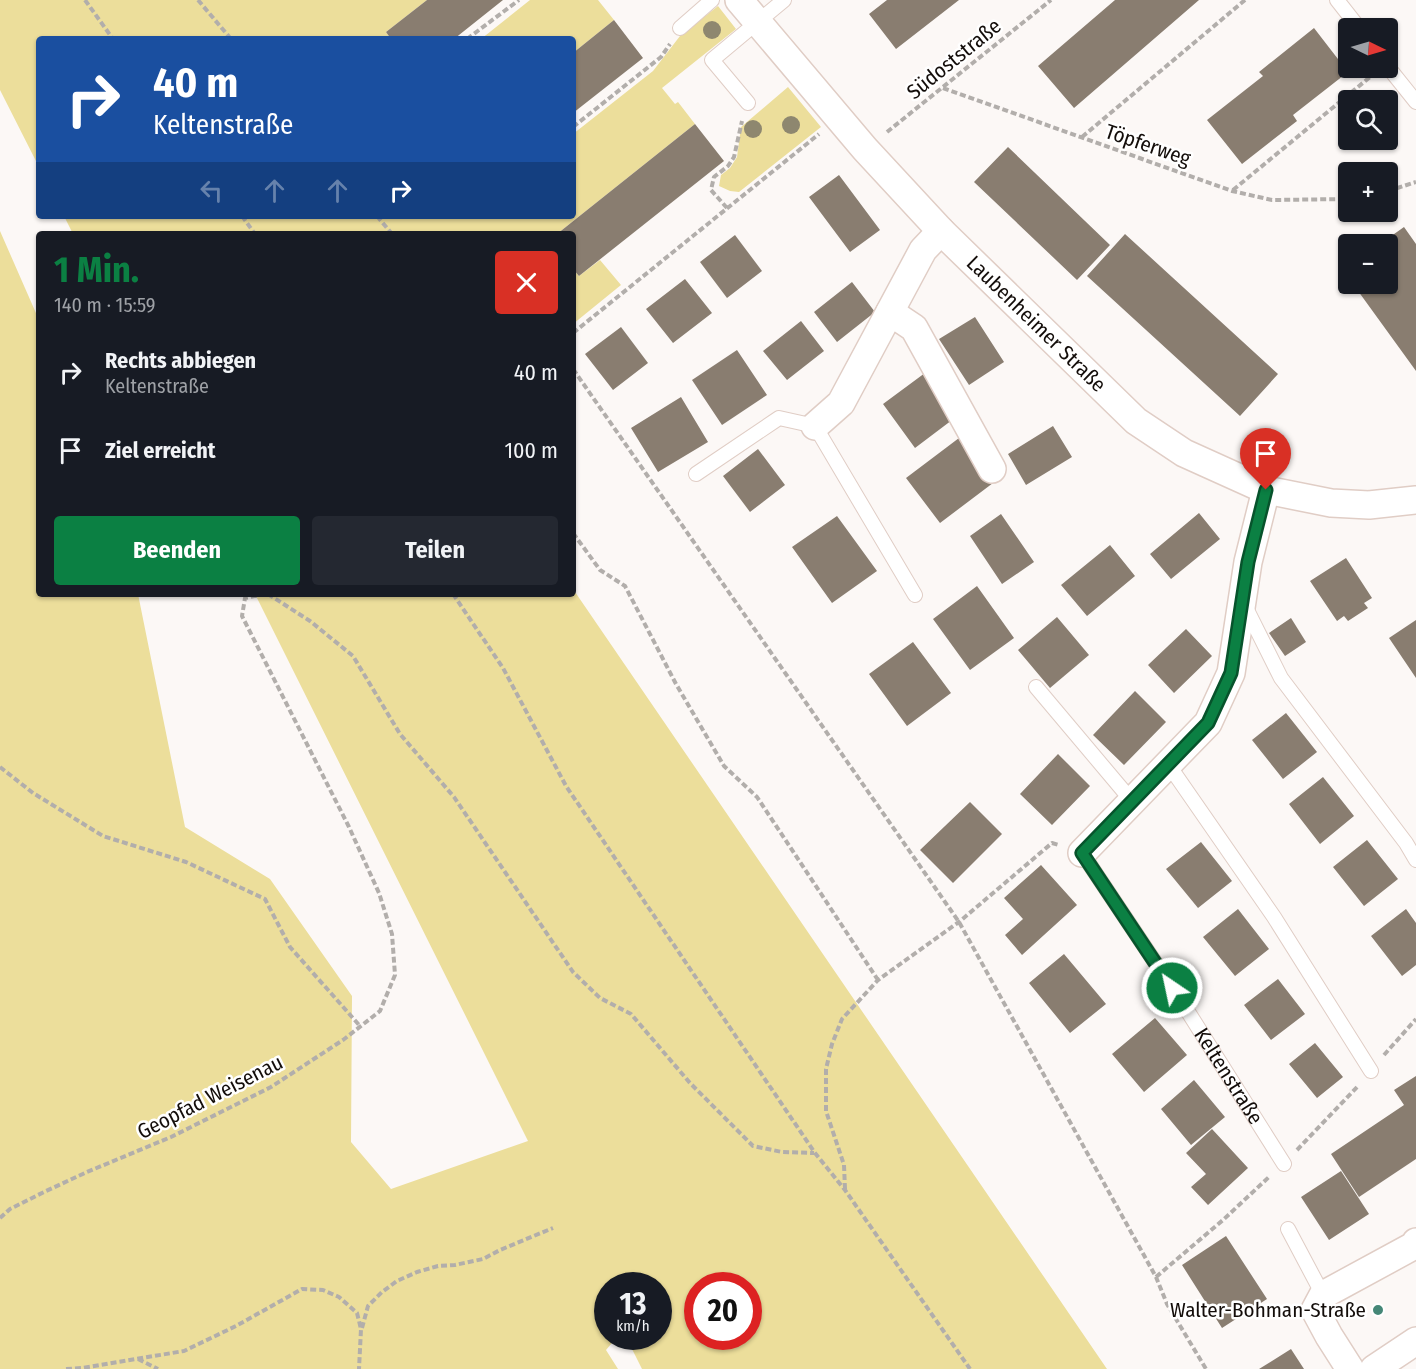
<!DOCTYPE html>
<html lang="de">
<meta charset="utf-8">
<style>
body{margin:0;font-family:"Fira Sans Condensed",sans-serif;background:#242831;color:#f1f3f6;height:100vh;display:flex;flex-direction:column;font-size:22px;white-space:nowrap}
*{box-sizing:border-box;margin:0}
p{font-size:20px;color:#9ea1a6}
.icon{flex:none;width:33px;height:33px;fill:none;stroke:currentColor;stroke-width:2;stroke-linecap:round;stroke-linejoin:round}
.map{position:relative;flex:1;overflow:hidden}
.sheet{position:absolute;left:36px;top:231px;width:540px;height:366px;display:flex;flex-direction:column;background:#171b24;border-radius:6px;box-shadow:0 2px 4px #0004}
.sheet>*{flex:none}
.banner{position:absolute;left:36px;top:36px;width:540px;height:183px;border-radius:6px;box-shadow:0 2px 4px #0004;background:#1a4fa0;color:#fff;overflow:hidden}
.needle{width:39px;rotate:95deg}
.buttons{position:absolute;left:1338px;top:18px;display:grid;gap:12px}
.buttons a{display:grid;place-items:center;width:60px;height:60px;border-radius:6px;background:#171b24;box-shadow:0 2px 4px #0004;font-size:30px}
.speed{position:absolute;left:594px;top:1272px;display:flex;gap:12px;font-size:30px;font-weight:700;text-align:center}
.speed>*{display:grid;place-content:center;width:78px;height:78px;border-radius:50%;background:#171b24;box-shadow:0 2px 4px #0004;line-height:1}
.speed small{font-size:15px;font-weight:400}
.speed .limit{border:9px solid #d22;background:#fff;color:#111}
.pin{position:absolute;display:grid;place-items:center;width:51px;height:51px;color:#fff;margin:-62px -26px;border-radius:50% 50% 50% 0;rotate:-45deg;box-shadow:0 0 6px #0007}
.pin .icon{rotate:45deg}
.me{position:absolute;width:66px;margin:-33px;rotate:326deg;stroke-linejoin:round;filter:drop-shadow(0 0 4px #0008)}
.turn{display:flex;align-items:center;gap:21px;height:126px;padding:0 18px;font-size:27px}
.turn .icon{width:78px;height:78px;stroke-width:2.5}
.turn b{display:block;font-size:42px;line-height:51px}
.lanes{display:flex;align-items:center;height:57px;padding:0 18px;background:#0003;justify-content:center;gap:30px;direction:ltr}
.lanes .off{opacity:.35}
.round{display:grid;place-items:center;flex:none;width:63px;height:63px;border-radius:6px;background:#242831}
.overview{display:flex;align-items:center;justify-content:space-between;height:102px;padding:0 18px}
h1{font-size:36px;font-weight:700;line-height:45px;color:#0b8043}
.button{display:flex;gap:12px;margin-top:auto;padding:12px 18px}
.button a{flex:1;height:69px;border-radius:6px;background:#0b8043;color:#fff;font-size:24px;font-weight:700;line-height:69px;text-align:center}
.button a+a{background:#242831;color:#f1f3f6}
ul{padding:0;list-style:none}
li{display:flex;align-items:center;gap:18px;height:78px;padding:0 18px}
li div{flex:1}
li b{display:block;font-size:22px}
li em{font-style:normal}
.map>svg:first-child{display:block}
.green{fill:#ecde9b;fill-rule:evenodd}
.building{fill:#897d70}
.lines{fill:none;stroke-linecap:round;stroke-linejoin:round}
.service-casing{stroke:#e0cdc5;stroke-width:16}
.minor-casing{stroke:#e0cdc5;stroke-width:30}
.path{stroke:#b2aeab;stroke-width:4;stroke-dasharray:6 3;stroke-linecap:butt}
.service{stroke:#fff;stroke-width:14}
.minor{stroke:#fff;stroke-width:27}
.tree{fill:#8e876f}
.route-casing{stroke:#07532c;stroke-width:15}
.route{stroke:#0b8043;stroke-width:10}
.poi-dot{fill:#458777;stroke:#fff;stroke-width:2}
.labels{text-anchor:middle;stroke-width:5;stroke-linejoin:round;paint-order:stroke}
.street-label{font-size:21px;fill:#130d0a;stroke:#fff}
.poi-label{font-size:21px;fill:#130d0a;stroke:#fff;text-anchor:end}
</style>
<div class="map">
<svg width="1416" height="1369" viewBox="0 0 1416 1369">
<rect width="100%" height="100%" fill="#fcf8f6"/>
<path class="green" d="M0,0h427l-41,32 5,7h-352v128l-39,-77z
M530,0h68l16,20 -41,33v-14h-92z
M718,6l18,23 -74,59 13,16 3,-2 17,22 -138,110h-484l-9,-18h509v-82l80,-63 27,-35z
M788,87l33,40 -82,65 -9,-1 -11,-5 2,-11 9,-7 7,-11 4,-30z
M0,231l39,89v274h99l47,233 85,52 82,117 -1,146 40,47 137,-48 -273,-547h318v-5l534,780h-465l-16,-32 32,-1v-50h-50v50l9,1 -11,13 12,19h-618zM698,1286h50v50h-50z
M600,260l21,25 -48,39v-55l6,7z"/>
<path class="building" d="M427,0h76l-49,39h-63l-5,-7z
M887,0h72l-63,49 -27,-35z
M1115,0h84l-125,108 -36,-42z
M614,20l29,38 -70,55v-60z
M1314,28l34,44 -55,43 4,6 -55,43 -35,-44 56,-44 -4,-4z
M695,124l29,37 -145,115 -6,-7v-35h-16z
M1008,147l102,98 -33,35 -103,-98z
M839,175l41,55 -30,22 -41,-55z
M1404,227l12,17v127l-63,-87h35v-40h-8z
M1125,234l153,140 -38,42 -153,-140z
M735,235l27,36 -35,27 -27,-36z
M685,279l27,34 -39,30 -27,-34z
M852,282l23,30 -38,30 -23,-30z
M975,317l29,45 -35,23 -30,-46z
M801,321l23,30 -37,29 -24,-29z
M621,327l27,36 -35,27 -28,-36z
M737,350l30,45 -45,30 -30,-45z
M929,370l31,44 -45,34 -32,-44z
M681,397l27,45 -50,30 -27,-44z
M1053,426l19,31 -46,28 -18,-31z
M959,438l34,45 -53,40 -34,-45z
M758,449l27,36 -35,27 -27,-36z
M1199,513l21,26 -49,40 -21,-25z
M1001,514l33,48 -32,22 -32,-48z
M837,516l40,55 -45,32 -40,-56z
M1110,545l25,31 -48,40 -26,-31z
M1346,558l26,40 -8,5 4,5 -20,13 -4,-5 -7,5 -27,-40z
M977,586l37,52 -44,32 -37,-51z
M1057,617l32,38 -39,33 -32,-38z
M1291,618l15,24 -21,14 -16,-23z
M1416,620v58l-27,-40z
M1186,629l26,27 -38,37 -26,-28z
M913,642l38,51 -44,33 -38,-52z
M1135,691l31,31 -42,43 -31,-30z
M1286,713l31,39 -34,27 -31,-39z
M1058,754l32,32 -38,39 -32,-31z
M1323,777l31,39 -34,28 -31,-40z
M970,802l32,32 -49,49 -33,-33z
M1367,840l31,39 -34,27 -31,-39z
M1201,842l31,39 -34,27 -32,-39z
M1041,865l36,40 -55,50 -17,-20 18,-16 -19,-21z
M1238,909l31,40 -34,27 -32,-39z
M1406,909l10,14v42l-14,11 -31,-40z
M1064,954l42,50 -36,29 -41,-50z
M1278,979l27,35 -34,26 -27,-35z
M1155,1018l32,37 -43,37 -32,-38z
M1315,1043l28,34 -26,21 -28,-34z
M1416,1076v83l-57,38 -28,-43 73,-49 -10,-15z
M1194,1080l31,37 -34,28 -30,-36z
M1212,1129l36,39 -40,37 -17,-18 15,-13 -20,-21z
M1341,1171l28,43 -40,26 -28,-43z
M1226,1236l41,63 -45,29 -40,-63z
M1291,1349l13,20h-45z"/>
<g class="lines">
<g class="service-casing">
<g id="service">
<path d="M1337,0l22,28"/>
<path d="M680,28l32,-28"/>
<path d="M1388,67l28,35"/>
<path d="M748,103l-36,-43 72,-60"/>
<path d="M696,474l83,-56 36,8 100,169"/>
<path d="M1245,606l36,72 125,165 10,17"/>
<path d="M1036,687l96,114"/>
<path d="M1168,764l106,153 97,154"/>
<path id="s1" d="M1082,853l103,154 99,157"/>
<path d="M1288,1229l35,66"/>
</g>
</g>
<g class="minor-casing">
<g id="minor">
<path id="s2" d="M739,0l126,149 76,82 195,190 48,32 82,37 65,13 38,2 47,-5"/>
<path d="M890,312l24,16 78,141"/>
<path d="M815,426l26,-23 82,-153 18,-19"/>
<path d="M1082,853l126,-130 23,-50 17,-111 18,-72"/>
<path d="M1350,1369l-21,-33 -14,-26 8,-15 92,-50 1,-3"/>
<path d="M1374,1369l42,-28"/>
</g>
</g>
<path class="path" d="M85,0l28,39
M198,0l33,39
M467,39l52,-39
M943,88l289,103 40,9 76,-1
M573,127l88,-70 9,-13
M887,132l164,-132
M1082,137l163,-137
M1233,190l137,-113
M1388,191l28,-9
M727,208l-16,-18 3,-13 14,-11 6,-9 8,-36
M242,216l13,18
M377,216l15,18
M573,333l246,-199
M573,369l386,553 197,355 11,27 39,65
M573,533l27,37 25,16 51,98 48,82 33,31 121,183
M268,594l42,27 43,35 47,78 54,63 119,175 27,26 31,16 59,69 63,63 29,6 32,1
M453,594l50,74 63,118 249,367 30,37 125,179
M0,767l33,26 70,43 83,26 79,37 25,48 70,79
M1384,1055l32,-36
M1297,1150l61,-64
M845,1189l-1,-24 -18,-54v-42l6,-25 10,-25 36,-39 81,-58 93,-79 7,2
M0,1218l10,-9 34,-17 43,-20 84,-35 100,-50 72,-47 37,-29 15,-36 -3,-41 -13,-41 -30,-66 -107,-211 3,-18 20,-4
M1156,1277l67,-57 47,-44
M362,1328l6,-22 14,-14 15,-11 20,-9 21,-6 17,-1 28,-6 17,-9 53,-22
M138,1359l20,10
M66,1369l16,-1 102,-17 52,-25 66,-37 21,1 16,7 18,16 4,16 -2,40"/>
<use href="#service" class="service"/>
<use href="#minor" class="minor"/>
</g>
<g class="tree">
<circle cx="712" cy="30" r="9"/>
<circle cx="791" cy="125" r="9"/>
<circle cx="753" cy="129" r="9"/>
</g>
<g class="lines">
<g class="route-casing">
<path id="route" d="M1172,988l-90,-135 126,-130 23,-50 17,-111 18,-72"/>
</g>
<use href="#route" class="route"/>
</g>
<circle class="poi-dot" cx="1378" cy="1310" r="6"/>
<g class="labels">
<g class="street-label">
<text transform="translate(954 59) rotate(-39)" y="7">Südoststraße</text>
<text transform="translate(1148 145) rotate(19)" y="7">Töpferweg</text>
<text dy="7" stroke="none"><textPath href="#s2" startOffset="440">Laubenheimer Straße</textPath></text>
<text dy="7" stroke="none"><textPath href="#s1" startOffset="267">Keltenstraße</textPath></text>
<text transform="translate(210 1097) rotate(-27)" y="7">Geopfad Weisenau</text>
</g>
<g class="poi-label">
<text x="1366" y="1317">Walter-Bohman-Straße</text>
</g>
</g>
</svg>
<div class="buttons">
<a><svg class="needle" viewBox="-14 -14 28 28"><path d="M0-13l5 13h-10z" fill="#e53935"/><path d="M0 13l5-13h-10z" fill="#9ea1a6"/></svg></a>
<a><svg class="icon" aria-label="search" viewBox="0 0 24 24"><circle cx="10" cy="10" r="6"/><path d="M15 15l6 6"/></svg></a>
<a>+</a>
<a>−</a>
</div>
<div class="speed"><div>13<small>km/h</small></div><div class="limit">20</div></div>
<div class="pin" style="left:1266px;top:490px;background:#d93025"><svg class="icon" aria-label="arrive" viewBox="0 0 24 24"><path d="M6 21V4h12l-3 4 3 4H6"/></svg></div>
<svg class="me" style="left:1172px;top:988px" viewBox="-20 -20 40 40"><circle r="17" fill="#0b8043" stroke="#fff" stroke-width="3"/><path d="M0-11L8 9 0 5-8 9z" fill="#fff"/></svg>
<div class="banner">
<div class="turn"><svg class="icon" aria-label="right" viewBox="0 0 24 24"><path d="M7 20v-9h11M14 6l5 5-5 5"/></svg><div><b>40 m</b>Keltenstraße</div></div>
<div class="lanes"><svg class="icon off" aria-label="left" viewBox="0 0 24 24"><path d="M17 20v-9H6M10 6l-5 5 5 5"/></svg><svg class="icon off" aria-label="ahead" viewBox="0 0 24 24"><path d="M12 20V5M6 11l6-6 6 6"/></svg><svg class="icon off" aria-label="ahead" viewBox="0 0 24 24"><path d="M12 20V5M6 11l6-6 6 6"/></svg><svg class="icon" aria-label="right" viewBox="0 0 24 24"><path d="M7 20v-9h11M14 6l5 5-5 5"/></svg></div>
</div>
<section class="sheet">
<div class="overview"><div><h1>1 Min.</h1><p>140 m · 15:59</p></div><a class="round" style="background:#d93025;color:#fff"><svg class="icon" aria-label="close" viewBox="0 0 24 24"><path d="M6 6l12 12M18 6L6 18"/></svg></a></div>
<ul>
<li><svg class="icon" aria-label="right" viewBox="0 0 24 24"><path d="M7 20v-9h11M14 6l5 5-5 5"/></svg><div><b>Rechts abbiegen</b><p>Keltenstraße</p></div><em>40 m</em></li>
<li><svg class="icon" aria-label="arrive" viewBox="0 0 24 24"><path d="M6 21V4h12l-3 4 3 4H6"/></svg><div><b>Ziel erreicht</b></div><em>100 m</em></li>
</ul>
<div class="button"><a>Beenden</a><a>Teilen</a></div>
</section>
</div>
